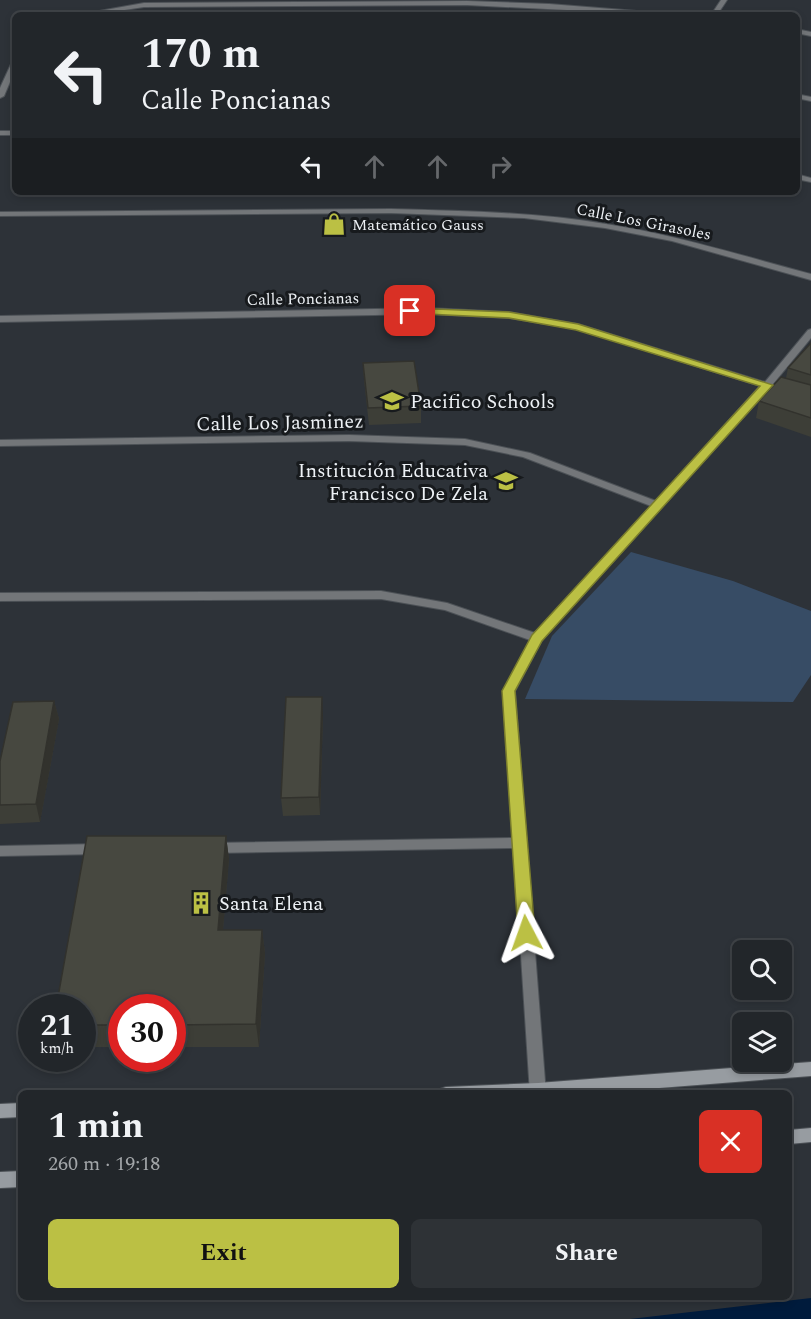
<!DOCTYPE html>
<meta charset="utf-8">
<style>
body{margin:0;font-family:Spectral,serif;background:#2e3236;color:#f1f3f6;height:100vh;display:flex;flex-direction:column;font-size:22px;white-space:nowrap}
*{box-sizing:border-box;margin:0}
p{font-size:20px;color:#a2a5a8}
.icon{flex:none;width:33px;height:33px;fill:none;stroke:currentColor;stroke-width:2;stroke-linecap:round;stroke-linejoin:round}
.map{position:relative;flex:1;overflow:hidden}
.details{position:absolute;left:18px;top:1090px;width:774px;height:210px;display:flex;flex-direction:column;background:#22262a;border-radius:9px;box-shadow:0 3px 9px #0003,0 0 0 2px #3f4347}
.details>*{flex:none}
.guide{position:absolute;left:12px;top:12px;width:788px;height:183px;border-radius:9px;box-shadow:0 3px 9px #0003,0 0 0 2px #3f4347;background:#22262a;color:#f1f3f6;overflow:hidden}
.buttons{position:absolute;left:732px;top:940px;display:grid;gap:12px}
.buttons a{display:grid;place-items:center;width:60px;height:60px;border-radius:9px;background:#22262a;box-shadow:0 3px 9px #0003,0 0 0 2px #3f4347;font-size:30px}
.speed{position:absolute;left:18px;top:994px;display:flex;gap:12px;font-size:30px;font-weight:700;text-align:center}
.speed>*{display:grid;place-content:center;width:78px;height:78px;border-radius:50%;background:#22262a;box-shadow:0 3px 9px #0003,0 0 0 2px #3f4347;line-height:1}
.speed small{font-size:15px;font-weight:400}
.speed .limit{border:9px solid #d22;background:#fff;color:#111}
.pin{position:absolute;display:grid;place-items:center;width:51px;height:51px;color:#fff;margin:-26px;border-radius:12px;box-shadow:0 3px 9px #0006}
.me{position:absolute;width:66px;margin:-33px;rotate:356deg;stroke-linejoin:round;filter:drop-shadow(0 0 4px #0008)}
.turn{display:flex;align-items:center;gap:21px;height:126px;padding:0 30px;font-size:27px}
.turn .icon{width:78px;height:78px;stroke-width:2.5}
.turn b{display:block;font-size:42px;line-height:51px}
.lanes{display:flex;align-items:center;height:57px;padding:0 30px;background:#0003;justify-content:center;gap:30px;direction:ltr}
.lanes .off{opacity:.35}
.round{display:grid;place-items:center;flex:none;width:63px;height:63px;border-radius:9px;background:#2e3236}
.overview{display:flex;align-items:center;justify-content:space-between;height:102px;padding:0 30px}
h1{font-size:36px;font-weight:700;line-height:45px}
.action{display:flex;gap:12px;margin-top:auto;padding:12px 30px}
.action a{flex:1;height:69px;border-radius:9px;background:#bbc044;color:#111;font-size:24px;font-weight:700;line-height:69px;text-align:center}
.action a+a{background:#2e3236;color:#f1f3f6}
.map>svg:first-child{display:block}
.green{fill:#374c65}
.water{fill:#001b3c}
.lines{fill:none;stroke-linecap:round;stroke-linejoin:round}
.street-casing{stroke:#4c5156;stroke-width:2}
.secondary-casing{stroke:#4c5156;stroke-width:2}
.street{fill:#737679;fill-rule:evenodd}
.secondary{fill:#979ca1;fill-rule:evenodd}
.wall{fill:#3d3e37}
.shaded-wall{fill:#32322d}
.building{fill:#474840;stroke:#32322d;stroke-width:1.5}
.route{fill:#bbc044;stroke:#7a7d2c;stroke-width:1.5}
.labels{text-anchor:middle;stroke-width:6;stroke-linejoin:round;paint-order:stroke}
.far-street-label{font-size:16px;fill:#edf1f5;stroke:#171a1d}
.far-poi-label{font-size:16px;fill:#edf1f5;stroke:#171a1d;text-anchor:start}
.poi-label{font-size:20px;fill:#edf1f5;stroke:#171a1d;text-anchor:start}
.street-label{font-size:20px;fill:#edf1f5;stroke:#171a1d}
</style>
<div class="map">
<svg width="811" height="1319" viewBox="0 0 811 1319">
<rect width="100%" height="100%" fill="#2d3238"/>
<path class="green" d="M631,552l102,29 78,30v64l-18,27 -268,-3 27,-63z"/>
<path class="water" d="M811,1298v21h-181z"/>
<g class="lines">
<g class="street-casing">
<path id="street" d="M721,0h6l-10,15h-6z
M467,1l82,3 113,9 3,2 -198,-10 -323,2 -52,8h-15l67,-12z
M796,29l15,3v4l-15,-3z
M15,60v10l-11,26 -4,2v-10l12,-26z
M796,94l15,3v4l-15,-3z
M0,131h15v4h-15z
M796,174l15,4v4l-15,-3z
M391,209c72,2 144,3 215,15 70,11 137,32 205,50v6l-139,-39 -67,-13 -81,-10 -133,-5 -391,3v-4z
M428,308l81,4 69,12 187,58 43,-52 3,-1v9l-38,46 4,3 -2,2h-6l-227,251 -27,51 31,403h-16l-16,-246 -302,5 -5,-1 -2,-4 2,-4 5,-1 301,-5 -10,-147 27,-51 -85,-30 -64,-11 -381,2v-8l381,-2 66,12 88,30 116,-127 -128,-49 -58,-12 -116,-4 -349,5v-6l349,-5 116,4 65,14 126,48 104,-115 -183,-57 -68,-11 -81,-4 -428,8v-6z
M99,844l5,1 2,4 -2,4 -5,1 -99,2v-10z"/>
</g>
<g class="secondary-casing">
<path id="secondary" d="M811,1062v14l-228,18h-145l2,-5 6,-2 92,-4z
M21,1103v14l-21,1v-14z
M811,1128v14l-22,2v-14z
M21,1171v16l-21,1v-16z"/>
</g>
<use href="#street" class="street"/>
<use href="#secondary" class="secondary"/>
</g>
<path class="wall" d="M811,343v94l-55,-19 3,-17 27,-23 2,-10z
M363,363l58,43v17l-52,2 -5,-45z
M54,701l5,18 -19,103 -40,2v-63z
M323,715l-3,100 -37,1 -2,-18z
M226,836l3,23 -6,71h39l3,23 -6,94h-87v-39h-50v39h-40v-39z"/>
<path class="shaded-wall" d="M322,697l1,18 -3,100 -1,-18z
M54,701l5,18 -19,103 -4,-18z
M226,836l3,23 -8,94 -3,-23z
M262,930l3,23 -6,94 -3,-23z"/>
<path class="building" d="M811,343v32l-23,-7z
M414,361l7,45 -53,2 -5,-45z
M781,377l30,8v33l-52,-17z
M286,697h36l-3,100 -38,1z
M54,701l-18,103 -36,1v-44l13,-59z
M87,836h139l-8,94h44l-6,94 -84,1v-17h-50v17h-40v-17h-26z"/>
<path class="route" d="M410,308l99,4 69,12 195,61 -231,256 -27,50 20,242 -3,5 -6,2 -5,-2 -3,-5 -16,-242 30,-56 228,-249 -184,-56 -67,-12 -103,-5v-4z"/>
<defs>
<g id="shop-bare" transform="scale(1.8)"><path d="M-5-2.5h2.3a2.7 3.5 0 0 1 5.4 0H5L5.5 6h-11ZM-1.5-2.5h3a1.5 2.3 0 0 0-3 0Z" fill="#bbc044" stroke="#171a1d" stroke-width="2.5" paint-order="stroke"/></g>
<g id="school-bare" transform="scale(1.8)"><path d="M0-5L7-2L0 1L-7-2ZM-4 1L0 2.5L4 1V4Q0 6-4 4Z" fill="#bbc044" stroke="#171a1d" stroke-width="2.5" paint-order="stroke"/></g>
<g id="building-bare" transform="scale(1.8)"><path d="M-4-6H4V6H1V3H-1V6H-4ZM-2.5-4.3h1.7v1.8h-1.7ZM.8-4.3h1.7v1.8H.8ZM-2.5-1h1.7V.8h-1.7ZM.8-1h1.7V.8H.8Z" fill="#bbc044" stroke="#171a1d" stroke-width="2.5" paint-order="stroke"/></g>
</defs>
<g fill-rule="evenodd">
<use href="#shop-bare" x="334" y="224"/>
<use href="#school-bare" x="392" y="401"/>
<use href="#school-bare" x="506" y="481"/>
<use href="#building-bare" x="201" y="903"/>
</g>
<g class="labels">
<g class="far-street-label">
<text transform="translate(644 221) rotate(11)" y="6">Calle Los Girasoles</text>
<text transform="translate(303 298) rotate(-1)" y="6">Calle Poncianas</text>
</g>
<g class="far-poi-label">
<text x="352" y="230">Matemático Gauss</text>
</g>
<g class="poi-label">
<text x="410" y="408">Pacifico Schools</text>
<text x="488" y="477" text-anchor="end">Institución Educativa<tspan x="488" dy="23">Francisco De Zela</tspan></text>
<text x="219" y="910">Santa Elena</text>
</g>
<g class="street-label">
<text transform="translate(280 422) rotate(-1)" y="7">Calle Los Jasminez</text>
</g>
</g>
</svg>
<div class="buttons">
<a><svg class="icon" aria-label="search" viewBox="0 0 24 24"><circle cx="10" cy="10" r="6"/><path d="M15 15l6 6"/></svg></a>
<a><svg class="icon" aria-label="layers" viewBox="0 0 24 24"><path d="M12 4l9 5-9 5-9-5zM3 14l9 5 9-5"/></svg></a>
</div>
<div class="speed"><div>21<small>km/h</small></div><div class="limit">30</div></div>
<div class="pin" style="left:410px;top:311px;background:#d93025"><svg class="icon" aria-label="arrive" viewBox="0 0 24 24"><path d="M6 21V4h12l-3 4 3 4H6"/></svg></div>
<svg class="me" style="left:526px;top:933px" viewBox="-20 -20 40 40"><path d="M0-17L14 15 0 8-14 15z" fill="#bbc044" stroke="#fff" stroke-width="4"/></svg>
<div class="guide">
<div class="turn"><svg class="icon" aria-label="left" viewBox="0 0 24 24"><path d="M17 20v-9H6M10 6l-5 5 5 5"/></svg><div><b>170 m</b>Calle Poncianas</div></div>
<div class="lanes"><svg class="icon" aria-label="left" viewBox="0 0 24 24"><path d="M17 20v-9H6M10 6l-5 5 5 5"/></svg><svg class="icon off" aria-label="ahead" viewBox="0 0 24 24"><path d="M12 20V5M6 11l6-6 6 6"/></svg><svg class="icon off" aria-label="ahead" viewBox="0 0 24 24"><path d="M12 20V5M6 11l6-6 6 6"/></svg><svg class="icon off" aria-label="right" viewBox="0 0 24 24"><path d="M7 20v-9h11M14 6l5 5-5 5"/></svg></div>
</div>
<section class="details">
<div class="overview"><div><h1>1 min</h1><p>260 m · 19:18</p></div><a class="round" style="background:#d93025;color:#fff"><svg class="icon" aria-label="close" viewBox="0 0 24 24"><path d="M6 6l12 12M18 6L6 18"/></svg></a></div>
<div class="action"><a>Exit</a><a>Share</a></div>
</section>
</div>
